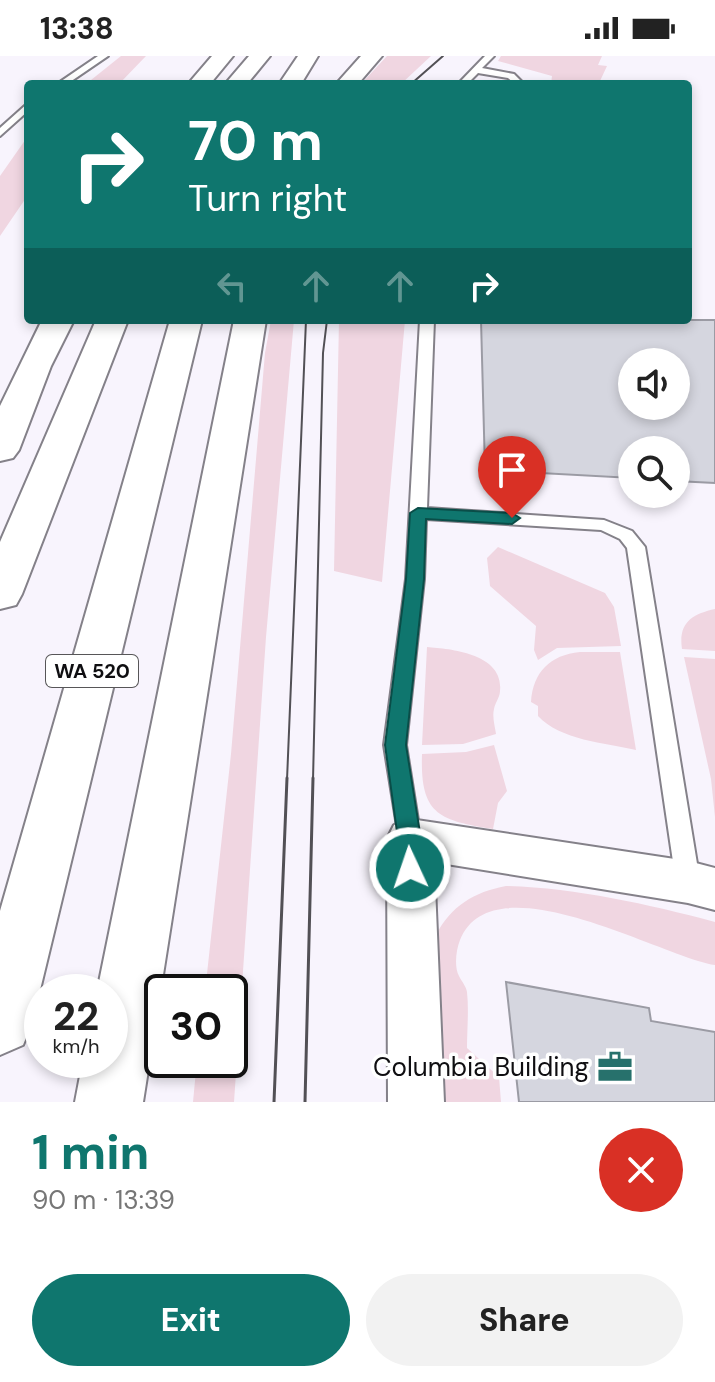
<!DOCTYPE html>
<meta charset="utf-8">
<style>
body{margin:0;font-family:"DM Sans",sans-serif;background:#f2f2f2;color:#222;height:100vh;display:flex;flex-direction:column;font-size:30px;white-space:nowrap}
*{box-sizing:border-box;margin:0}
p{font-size:26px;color:#767676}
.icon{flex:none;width:44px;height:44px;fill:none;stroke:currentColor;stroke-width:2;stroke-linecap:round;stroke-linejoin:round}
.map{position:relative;height:1046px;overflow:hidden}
.panel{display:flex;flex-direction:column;background:#fff;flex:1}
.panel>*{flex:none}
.banner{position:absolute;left:24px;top:24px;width:668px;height:244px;border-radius:8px;box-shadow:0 4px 12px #0003;background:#0f766e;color:#fff;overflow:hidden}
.controls{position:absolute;left:618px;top:292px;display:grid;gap:16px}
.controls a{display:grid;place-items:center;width:72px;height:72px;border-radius:50%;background:#fff;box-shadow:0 4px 12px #0003;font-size:40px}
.speed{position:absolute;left:24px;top:918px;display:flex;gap:16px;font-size:40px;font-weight:700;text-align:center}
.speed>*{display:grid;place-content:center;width:104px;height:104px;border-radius:50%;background:#fff;box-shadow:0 4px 12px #0003;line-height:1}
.speed small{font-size:20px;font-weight:400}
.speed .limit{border:4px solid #111;border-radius:12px;background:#fff;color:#111}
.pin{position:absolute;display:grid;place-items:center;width:68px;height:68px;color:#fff;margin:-82px -34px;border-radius:50% 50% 50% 0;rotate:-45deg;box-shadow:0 0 8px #0007}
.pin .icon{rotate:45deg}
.me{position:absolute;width:88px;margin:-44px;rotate:357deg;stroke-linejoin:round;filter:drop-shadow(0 0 6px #0008)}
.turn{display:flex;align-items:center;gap:28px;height:168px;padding:0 32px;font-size:36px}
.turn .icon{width:104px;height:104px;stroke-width:2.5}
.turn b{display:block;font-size:56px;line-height:68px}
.lanes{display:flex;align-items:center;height:76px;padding:0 32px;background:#0003;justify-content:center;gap:40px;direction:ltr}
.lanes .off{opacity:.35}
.round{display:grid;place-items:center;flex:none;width:84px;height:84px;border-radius:42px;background:#f2f2f2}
.summary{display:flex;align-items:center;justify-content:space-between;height:136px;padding:0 32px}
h1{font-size:48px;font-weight:800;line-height:60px;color:#0f766e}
.primary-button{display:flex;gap:16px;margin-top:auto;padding:16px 32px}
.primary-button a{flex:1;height:92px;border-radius:48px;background:#0f766e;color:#fff;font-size:32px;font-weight:800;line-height:92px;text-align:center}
.primary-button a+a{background:#f2f2f2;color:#222}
.status{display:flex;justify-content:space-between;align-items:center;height:56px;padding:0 40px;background:#fff;direction:ltr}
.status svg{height:22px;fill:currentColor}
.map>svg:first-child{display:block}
.green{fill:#f0d6e1}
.building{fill:#d5d6df;stroke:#9b9ba4;stroke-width:2;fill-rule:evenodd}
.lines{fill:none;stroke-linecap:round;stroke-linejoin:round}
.service-casing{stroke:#848189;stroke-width:4}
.minor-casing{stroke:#848189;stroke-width:4}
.motorway-casing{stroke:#848189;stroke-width:4}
.service{fill:#fff;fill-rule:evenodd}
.minor{fill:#fff;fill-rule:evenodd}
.motorway{fill:#fff;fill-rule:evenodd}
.tram-far1{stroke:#525055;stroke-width:2}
.tram{stroke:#525055;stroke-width:3}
.route{fill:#0f766e;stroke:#0a4d48;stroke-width:2}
.labels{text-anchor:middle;stroke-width:7;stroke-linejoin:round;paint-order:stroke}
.shield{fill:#fff;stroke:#575658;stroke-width:2}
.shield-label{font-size:20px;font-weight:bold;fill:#0f0e11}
.near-poi-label{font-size:26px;fill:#0f0e11;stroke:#fff;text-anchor:end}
</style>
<div class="status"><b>13:38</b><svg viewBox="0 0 49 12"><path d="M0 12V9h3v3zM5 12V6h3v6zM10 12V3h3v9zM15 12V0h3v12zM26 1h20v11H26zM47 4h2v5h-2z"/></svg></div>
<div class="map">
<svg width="715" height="1046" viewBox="0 0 715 1046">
<rect width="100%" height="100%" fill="#f8f4fd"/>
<path class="green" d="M121,0h25l-27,28h-33z
M387,0h44l-30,28h-40z
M501,0h101l-4,9 9,1 -7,15 29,3h-78l1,-8 -54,-15z
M28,80v59l-28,41v-60z
M271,264h23l-28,317 -32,465h-41l4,-42h33v-68h-25l26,-238 34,-401z
M339,264h66l-23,262 -48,-11z
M498,491l107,46 9,14 7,39 -64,2 -19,12 -4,-10 2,-24 -46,-40 -3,-28z
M715,553v42l-33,-2c-4,-26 10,-35 33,-40z
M427,591c25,2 77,7 73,44 0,6 -5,12 -6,18 -2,8 1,17 2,25l-33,10 -41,1z
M580,596h40l16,98c-31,-7 -76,-10 -98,-34v-10l-7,-4c2,-30 19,-47 49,-50z
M684,601l31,2v158l-4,-38z
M494,689l13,46 -9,12 -5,26c-55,-9 -73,-15 -71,-75l44,-2z
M506,830c70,2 141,18 209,36v43c-53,-8 -222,-107 -255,-25 -4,10 -6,27 -1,36 3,6 7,10 8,16 2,18 0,38 0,56l32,29 2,25h-68l3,-167c15,-29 38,-43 70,-49z"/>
<path class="building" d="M481,264h234v163l-39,-2v-31h-44v28l-147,-8zM632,306h44v44h-44z
M506,926l143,26 2,13 64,11v70h-196z"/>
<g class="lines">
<g class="service-casing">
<path id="service" d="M98,0h10l-41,28h-10z
M485,0h9l-12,12 32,6 10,10h-9l-7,-6 -30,-5 -11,11h-9z
M28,47v8l-28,25v-8z
M420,264h14l-7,188 177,12 28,11 13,16 55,335 -4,7 -8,3 -8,-3 -4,-7 -49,-334 -7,-9 -19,-9 -175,-11 -2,60 -18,166 15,94 -3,7 -8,3 -8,-3 -3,-7 -15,-94 22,-166z"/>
</g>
<g class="minor-casing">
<path id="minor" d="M410,763l278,42 27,7v42l-27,-7 -254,-41 10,240h-56l-1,-263 7,-14z"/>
</g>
<g class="motorway-casing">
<path id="motorway" d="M212,0h21l-23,28h-22z
M249,0h21l-23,28h-22z
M298,0h20l-17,28h-22z
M361,0h21l-24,28h-22z
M42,264h32l-23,46 -32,84 -6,8 -13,3v-55z
M96,264h32l-106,274 -6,11 -16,4v-67z
M170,264h32l-170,703 -9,22 -23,10v-144z
M234,264h32l-123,782h-68l8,-42h27v-68h-13z"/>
</g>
<use href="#service" class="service"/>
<use href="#minor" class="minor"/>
<use href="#motorway" class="motorway"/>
<path class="tram-far1" d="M411,28l32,-28
M287,724l19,-460
M313,724l10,-427 4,-33"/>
<path class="tram" d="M274,1046l13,-324
M305,1046l8,-324"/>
</g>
<path class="route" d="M418,452l94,5 8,5 -8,6 -86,-5 -2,60 -18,166 15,94 1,29 -3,8 -9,3 -8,-3 -3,-8 -1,-29 -13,-94 21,-166 4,-66z"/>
<defs>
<g id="office-bare" transform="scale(2.76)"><path d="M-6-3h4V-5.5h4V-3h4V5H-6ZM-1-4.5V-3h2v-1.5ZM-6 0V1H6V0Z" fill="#27716c" stroke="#fff" stroke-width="2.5" paint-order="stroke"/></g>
</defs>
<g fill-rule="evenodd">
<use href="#office-bare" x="615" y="1011"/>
</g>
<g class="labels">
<rect class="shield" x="46" y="599" width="92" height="32" rx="6"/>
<g class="shield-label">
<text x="92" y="622">WA 520</text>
</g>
<g class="near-poi-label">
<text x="589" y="1020">Columbia Building</text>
</g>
</g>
</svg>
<div class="controls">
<a><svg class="icon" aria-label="sound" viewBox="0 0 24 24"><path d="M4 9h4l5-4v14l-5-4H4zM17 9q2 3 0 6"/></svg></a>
<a><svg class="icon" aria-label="search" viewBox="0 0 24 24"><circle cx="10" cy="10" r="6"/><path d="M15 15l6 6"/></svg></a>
</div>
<div class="speed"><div>22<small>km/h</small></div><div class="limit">30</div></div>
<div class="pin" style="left:512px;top:462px;background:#d93025"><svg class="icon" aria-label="arrive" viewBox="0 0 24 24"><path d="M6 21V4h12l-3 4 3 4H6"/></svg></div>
<svg class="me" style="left:410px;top:812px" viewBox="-20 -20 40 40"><circle r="17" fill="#0f766e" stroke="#fff" stroke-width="3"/><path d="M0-11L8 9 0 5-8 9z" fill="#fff"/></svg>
<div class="banner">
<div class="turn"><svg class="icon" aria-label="right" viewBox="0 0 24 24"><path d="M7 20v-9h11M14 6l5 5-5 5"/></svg><div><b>70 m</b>Turn right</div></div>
<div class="lanes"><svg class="icon off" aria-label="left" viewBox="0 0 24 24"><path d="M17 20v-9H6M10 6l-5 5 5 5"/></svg><svg class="icon off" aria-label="ahead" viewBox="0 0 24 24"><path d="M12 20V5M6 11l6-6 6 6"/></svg><svg class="icon off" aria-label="ahead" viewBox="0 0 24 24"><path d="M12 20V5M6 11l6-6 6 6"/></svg><svg class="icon" aria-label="right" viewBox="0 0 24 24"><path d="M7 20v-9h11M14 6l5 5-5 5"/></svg></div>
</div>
</div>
<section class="panel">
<div class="summary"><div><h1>1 min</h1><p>90 m · 13:39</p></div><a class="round" style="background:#d93025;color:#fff"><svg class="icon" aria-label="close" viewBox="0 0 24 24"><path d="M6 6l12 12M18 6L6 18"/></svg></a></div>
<div class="primary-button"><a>Exit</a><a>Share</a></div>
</section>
